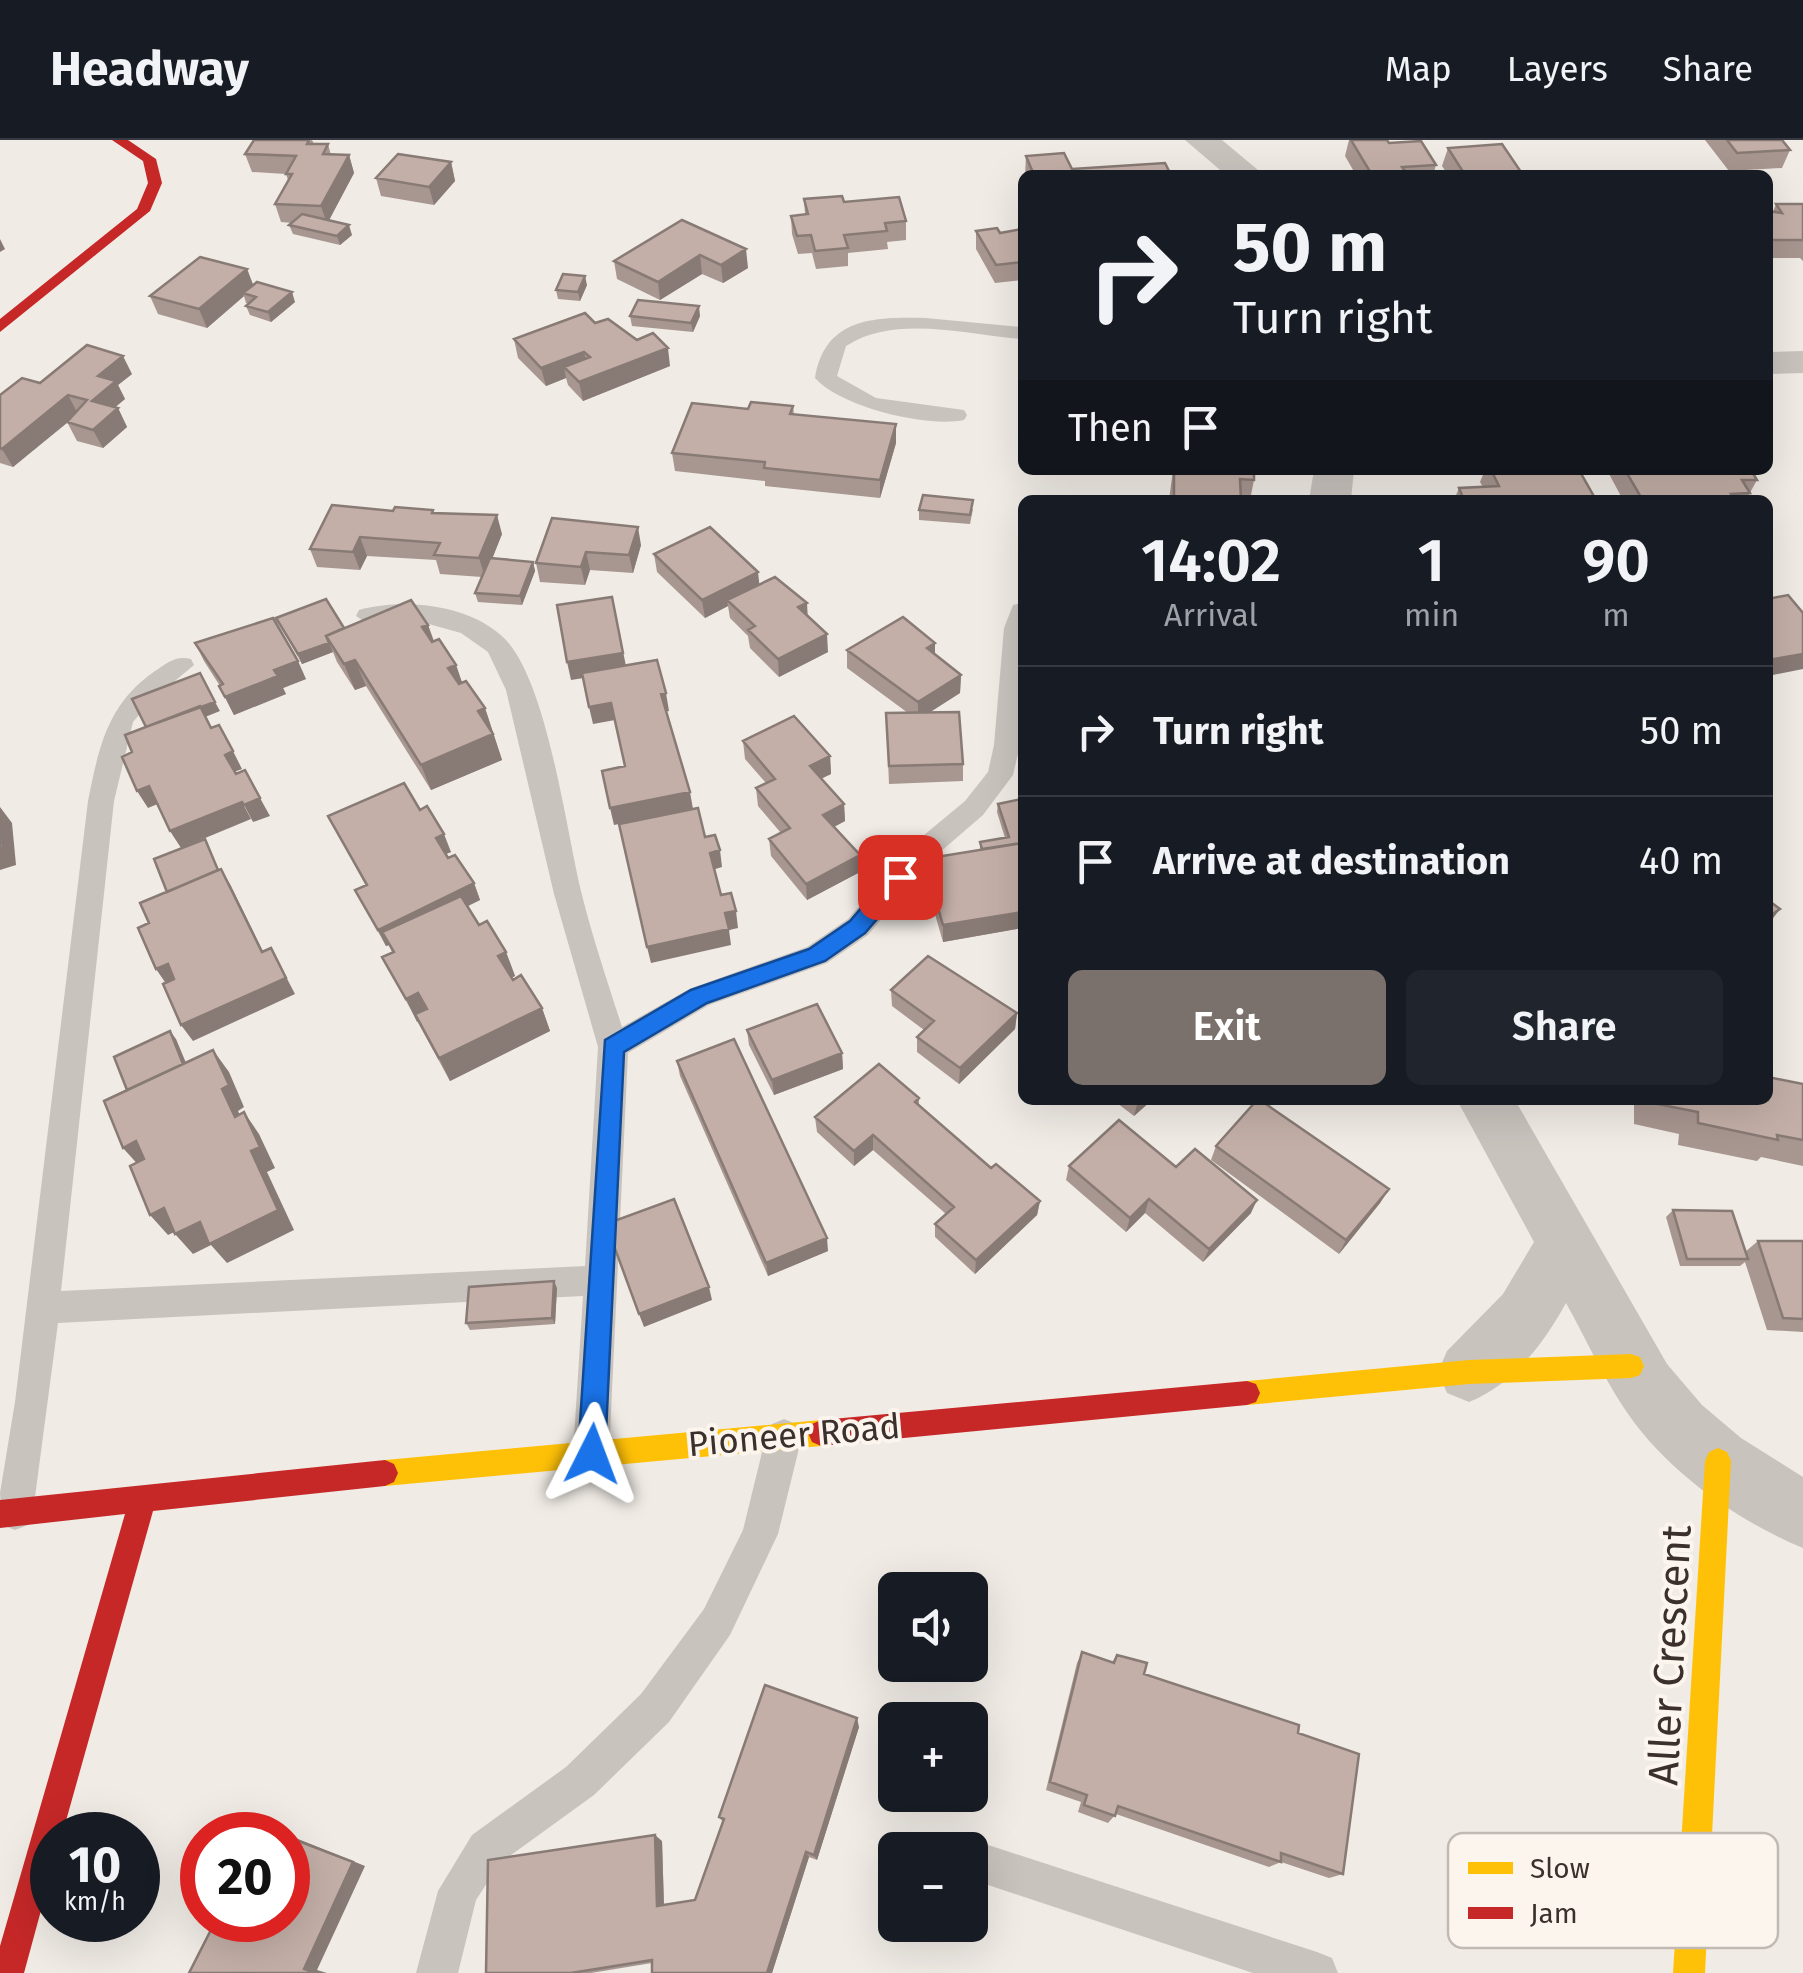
<!DOCTYPE html>
<meta charset="utf-8">
<style>
body{margin:0;font-family:"Fira Sans",sans-serif;background:#20242c;color:#f1f3f6;height:100vh;display:flex;flex-direction:column;font-size:38px;white-space:nowrap}
*{box-sizing:border-box;margin:0}
p{font-size:32px;color:#9ea1a6}
.icon{flex:none;width:55px;height:55px;fill:none;stroke:currentColor;stroke-width:2;stroke-linecap:round;stroke-linejoin:round}
.map{position:relative;flex:1;overflow:hidden}
.details{position:absolute;left:1018px;top:355px;width:755px;height:610px;display:flex;flex-direction:column;background:#171b24;border-radius:15px;box-shadow:0 10px 40px #0002}
.details>*{flex:none}
.hud{position:absolute;left:1018px;top:30px;width:755px;height:305px;border-radius:15px;box-shadow:0 10px 40px #0002;background:#171b24;color:#f1f3f6;overflow:hidden}
.buttons{position:absolute;left:878px;top:1432px;display:grid;gap:20px}
.buttons a{display:grid;place-items:center;width:110px;height:110px;border-radius:15px;background:#171b24;box-shadow:0 10px 40px #0002;font-size:50px}
.speed{position:absolute;left:30px;top:1672px;display:flex;gap:20px;font-size:50px;font-weight:700;text-align:center}
.speed>*{display:grid;place-content:center;width:130px;height:130px;border-radius:50%;background:#171b24;box-shadow:0 10px 40px #0002;line-height:1}
.speed small{font-size:25px;font-weight:400}
.speed .limit{border:15px solid #d22;background:#fff;color:#111}
.pin{position:absolute;display:grid;place-items:center;width:85px;height:85px;color:#fff;margin:-42px;border-radius:20px;box-shadow:0 5px 15px #0006}
.me{position:absolute;width:110px;margin:-55px;rotate:3deg;stroke-linejoin:round;filter:drop-shadow(0 0 8px #0008)}
.turn{display:flex;align-items:center;gap:35px;height:210px;padding:0 50px;font-size:45px}
.turn .icon{width:130px;height:130px;stroke-width:2.5}
.turn b{display:block;font-size:70px;line-height:85px}
.then{display:flex;align-items:center;height:95px;padding:0 50px;background:#0003;gap:20px;font-size:38px}
.eta{display:flex;justify-content:space-evenly;align-items:center;height:170px;text-align:center}
.eta b{font-size:60px;font-weight:600;line-height:70px}
.primary-button{display:flex;gap:20px;margin-top:auto;padding:20px 50px}
.primary-button a{flex:1;height:115px;border-radius:15px;background:#7a716c;color:#fff;font-size:40px;font-weight:600;line-height:115px;text-align:center}
.primary-button a+a{background:#20242c;color:#f1f3f6}
ul{padding:0;list-style:none}
li{display:flex;align-items:center;gap:30px;height:130px;padding:0 50px;border-top:2px solid #363941}
li div{flex:1}
li b{display:block;font-size:38px}
li em{font-style:normal}
header{display:flex;align-items:center;gap:60px;box-sizing:border-box;height:140px;padding:0 50px;background:#171b24;border-bottom:2px solid #363941}
header strong{font-size:48px}
nav{display:flex;gap:55px;margin-inline-start:auto;font-size:35px}
.map>svg:first-child{display:block}
.lines{fill:none;stroke-linecap:round;stroke-linejoin:round}
.lane{fill:#c9c3be;fill-rule:evenodd}
.street{fill:#c9c3be;fill-rule:evenodd}
.slow{fill:#ffc107;fill-rule:evenodd}
.jam{fill:#c62828;fill-rule:evenodd}
.wall{fill:#a89690}
.shaded-wall{fill:#887a75}
.building{fill:#c3afa7;stroke:#887a75;stroke-width:2.5}
.route{fill:#1a73e8;stroke:#114b97;stroke-width:2.5}
.labels{text-anchor:middle;stroke-width:8;stroke-linejoin:round;paint-order:stroke}
.street-label{font-size:35px;fill:#3b302b;stroke:#fbf5ee}
.near-street-label{font-size:42px;fill:#3b302b;stroke:#fbf5ee}
.key{fill:#fbf5ee;stroke:#c1bab4;stroke-width:2.5}
.key-label{font-size:28px;fill:#3b302b}
</style>
<header>
<strong>Headway</strong>
<nav><a>Map</a><a>Layers</a><a>Share</a></nav>
</header>
<div class="map">
<svg width="1803" height="1833" viewBox="0 0 1803 1833">
<rect width="100%" height="100%" fill="#f0ebe5"/>
<g class="lines">
<path class="lane" d="M926,178l96,9v12c-56,-4 -126,-25 -176,7l-9,30 39,22 88,12 3,5 -3,5c-36,8 -124,-13 -149,-42 10,-61 60,-61 111,-60z
M1022,463l-2,142 -7,30 -30,40 -51,44 -64,76 -41,28 -118,42 -81,48 -19,401 -6,12 -12,5 -12,-5 -6,-12 10,-158 -525,27 -25,189 -5,13 -13,5 -13,-5 -2,-32 15,-91 73,-601c11,-54 19,-97 67,-130 12,-8 21,-16 36,-12l3,6 -43,36 -18,21 -19,79 -53,490 524,-25 13,-219 -44,-153 -48,-204 -18,-38 -27,-19 -43,-12 -50,3 -12,-8 3,-6c45,-12 111,-6 146,29 43,45 61,192 77,256 11,44 26,88 40,132l67,-38 118,-42 41,-28 64,-74 53,-44 23,-29 6,-27 10,-117 9,-23z
M784,1279l12,5 6,12 -24,98 -48,101 -61,87 -75,73 -94,68 -24,37 -18,73h-42l22,-82 34,-56 94,-68 75,-73 63,-85 39,-79 23,-94 6,-12z
M970,1699l347,113 15,6 6,15h-85l-283,-94v-29h-17l3,-5z"/>
<path class="street" d="M1185,0h37l42,35h-38z
M1803,211v22l-35,1v-22z
M1314,330h40l-3,30h-42z
M1457,960h58l152,264 35,41 39,33 62,39v71c-68,-28 -141,-80 -181,-143 -21,-32 -37,-68 -56,-102 -22,40 -53,82 -97,99l-22,-9 -9,-21 9,-21 56,-57 31,-52z"/>
<path class="slow" d="M1631,1214l9,3 4,9 -4,9 -9,3 -162,6 -222,21 -9,-3 -4,-9 4,-9 9,-3 222,-21z
M821,1280l9,4 4,9 -4,9 -9,4 -436,40 -9,-4 -4,-9 4,-9 9,-4z
M1718,1308l9,4 4,9 -26,512h-32l32,-512 4,-9z"/>
<path class="jam" d="M112,0h16l28,19 6,24 -12,28 -150,121v-13l137,-110 11,-26 -5,-22z
M1247,1241l9,3 4,9 -4,9 -9,3 -426,41 -9,-4 -4,-9 4,-9 9,-4z
M385,1320l9,4 4,9 -4,9 -9,4 -232,25 -91,324h-10v35l-28,103h-24v-27l125,-432 -125,14v-28z"/>
</g>
<path class="wall" d="M312,0l2,4h14l3,11h18l5,18 -25,47 23,15 -12,10 -47,-11 -4,-9 3,-2 -11,-1 -6,-18 13,-24 -2,-6 -34,-2 -7,-18z
M1349,0h38l2,3 47,22 -3,10h-77l-11,-19z
M1705,0h77l8,10 -8,18 -53,3z
M1448,8l73,24 -1,3h-72l-6,-9z
M1026,16l46,13 99,6h-146z
M451,22l4,19 -21,24 -53,-9 -5,-18z
M804,59l40,3 62,19v19l-19,2 1,7 -40,4v13l-32,3 -4,-16 -14,1 -6,-20 -1,-18 14,-2z
M1776,64h27v57l-3,-3h-32v-47l5,1z
M682,80l66,48 -25,15 -21,-9 -42,26 -43,-21 -3,-18z
M1022,89v51l-27,3 -19,-34v-18l24,2z
M247,129l6,16 42,17 -24,20 -21,-7 -4,-9 3,-3h-3l-2,-7 -37,32 -49,-14 -8,-18z
M587,145l-7,16 -22,-2 -2,-9z
M630,176h70l-7,16 -61,-6z
M514,199l156,27 -87,35 -15,-16 -2,-7 -20,8 -28,-28z
M132,234l-14,11 7,14 -10,8 3,1 9,19 -24,21 -26,-7 -10,-19 -54,45 -13,-4v-68l40,-12z
M793,266l1,8 102,10v19l-16,55 -115,-12v-5l-90,-10 -3,-18 76,-44z
M1173,330l81,10 -4,20h-81z
M1485,330h94l17,30h-142l5,-12 24,-1 -3,-5z
M1609,330h142l6,10 -11,20h-123l-15,-28z
M973,369l-3,15 -51,-4v-10z
M393,371l41,2 68,21 -10,24 41,4 2,9 -13,34 -44,-3 -3,-9 7,-16 -42,-3 -4,-14 -69,-4 -7,14 -43,-3 -7,-18z
M552,378l89,27 -8,28 -43,-3 -5,15 -45,-3 -4,-19z
M654,414l105,30 49,33 20,35 -49,25 -29,-29 -2,-12 -18,-18 -2,-12 -23,12 -48,-46z
M276,478l68,10 84,-3 6,16 22,24 6,18 23,25 17,52 -71,30 -65,-104 -11,4 -18,-28 -4,-10 -31,12z
M195,503l111,36 -23,9 3,6 -52,21 -15,-29h1l-16,-25z
M935,503v11l26,21 -1,18 -31,19 34,52v17l-74,3 -3,-71h22l-61,-45v-18z
M743,601l87,15 1,18 -10,5 23,25 1,17 -11,6 26,45 -53,28 -36,-44 -2,-17 12,-6 -23,-27 -2,-18 10,-5 -21,-24z
M1022,659v129l-79,14 -19,-66v-17l56,-9v-8l25,-4 -8,-26 1,-8z
M420,670l31,42 -5,2 2,4 26,25 6,17 -12,6 11,19 27,27 9,24 -4,2 31,30 8,23 -100,50 -68,-124 10,-5 -3,-7 -3,1 -31,-56 11,-4 -38,-70z
M891,850l126,23 -2,16 -56,55 -42,-32v-15l7,-7 -32,-24z
M747,890l95,23 1,16 -69,26 -25,-50z
M677,921l151,190 -60,25 -88,-200z
M1803,944v82l-42,-9 -4,4 -79,-16 1,-11 -45,-10v-24h134z
M919,958v7l72,63 49,33 -3,14 -62,59 -40,-37v-13l11,-10 -73,-64 -19,16 -37,-34 -2,-15z
M1113,960h39l-18,16z
M1216,1006l173,43 -9,14 -41,51 -128,-94z
M1069,1026l107,1 75,46 -48,49 -58,-49 -19,19 -60,-52z
M1673,1070l72,42 13,-11h45v91l-36,-2 -22,-68 -5,4h-60l-14,-49z
M557,1148l-2,36 -85,6 -4,-7z
M1082,1512l30,10 5,-7 27,19 154,59 45,141 -14,4 -48,-16 -12,5 -153,-53 -8,9 -30,-11 3,-10 -35,-12 31,-127z
M859,1587l-42,133 -8,-3 -37,116h-120v-10l-61,10h-105l176,-132 2,64 31,-5 28,-78 -4,-5z"/>
<path class="shaded-wall" d="M349,15l5,18 -27,51 -6,-18z
M451,22l4,19 -21,24 -5,-18z
M349,85l3,10 -12,10 -3,-9z
M0,99l5,10 -5,3z
M746,109l2,19 -25,15 -2,-18z
M700,115l2,19 -42,26 -2,-18z
M247,129l7,18 -11,6 1,3 -37,32 -8,-19z
M585,136l2,9 -7,16 -2,-9z
M292,152l3,10 -24,20 -3,-10z
M699,166l1,10 -7,16 -2,-9z
M668,208l2,18 -87,35 -4,-19z
M584,212l4,18 -24,-3 2,11 -20,8 -5,-18z
M123,216l9,18 -14,11 7,14 -24,20 -9,-18 6,-25z
M68,255l10,19 -65,53 -11,-18z
M118,268l9,19 -24,21 -10,-18z
M896,284v19l-16,55v-18z
M497,375l5,19 -17,43 -6,-19z
M638,387l3,18 -8,28 -4,-18z
M360,397l7,19 -7,14 -7,-18z
M586,412l4,18 -5,15 -4,-18z
M533,422l2,9 -13,34 -2,-9z
M758,432l2,18 -33,10 1,6 -23,12 -3,-18z
M612,457l15,74 -56,9 -4,-18z
M807,463l1,18 -10,-14z
M428,485l9,26 -15,-24z
M827,494l1,18 -49,25 -1,-18z
M329,503l4,9 -31,12 -4,-10z
M935,503v18l-8,-13z
M1803,514v15l-35,7v-16z
M355,520l11,26 -11,4 -11,-26z
M298,521l8,18 -23,9 3,6 -52,21 -9,-18 49,-27z
M456,525l9,26 -17,-23z
M961,535l-1,18 -42,27v-18z
M666,553l3,18 -5,1 -3,-18z
M215,562l5,9 -15,6 -59,11z
M611,563l4,17 -22,4 -4,-17z
M485,568l17,52 -71,30 -10,-25 57,-54z
M233,611l9,18 -8,3 -9,-17z
M830,616l1,18 -20,9 -1,-17z
M149,646l11,17 -12,5 -11,-17z
M690,652l3,17 -79,16 -4,-17z
M260,658l10,18 -17,6 -9,-17z
M242,662l9,17 -70,29 -11,-17z
M844,664l1,17 -21,11 -1,-17z
M0,667l12,16 4,42 -16,5z
M444,694l7,18 -8,3 -7,-17z
M720,710l2,17 -10,3 -2,-17z
M860,715v17l-53,28 -1,-16z
M221,729l10,17 40,82 -9,-16z
M474,743l6,17 -91,44 -7,-12 7,13 -3,1 -8,-16z
M1780,769l-12,16v-8z
M736,771l2,17 -9,2 2,15 -80,18 -4,-16 78,-34z
M1022,772v16l-79,14v-17z
M271,808l24,46 -102,47 -12,-16z
M506,812l9,24 -8,4 -9,-24z
M168,824l11,16 -12,5 -11,-16z
M418,853l11,23 -12,6 -11,-23z
M542,868l8,23 -100,50 -11,-23z
M1017,873l-2,16 -56,55 1,-16z
M170,891l6,8 18,43 -56,26z
M213,910l16,22 15,35 -6,4 13,27 -16,-21 -13,-28z
M842,913l1,16 -69,26 -2,-15z
M1140,960h12l-18,16 4,-15z
M244,972l15,22 16,34 -8,4 27,58 -67,33 -16,-18 -18,9 -18,-20 25,-12 51,-71z
M873,995v15l-19,16v-15z
M136,1001l19,21 -13,7 -19,-21z
M1389,1049l-9,14 -41,51 7,-14z
M1149,1059l-4,14 -19,19 4,-14z
M1257,1060l-6,13 -48,49 6,-13z
M1040,1061l-3,14 -62,59 1,-14z
M164,1068l19,20 -15,7 -18,-20z
M827,1098l1,13 -60,25 -2,-13z
M554,1141l3,7 -2,36 -3,-6z
M709,1147l3,13 -68,27 -5,-13z
M857,1578l2,9 -42,133 -3,-5z
M288,1695l77,31 -48,104 10,3h-11l-12,-4z
M655,1695l7,6 2,68 -7,-3z
M806,1712l3,5 -37,116h-5z"/>
<path class="building" d="M254,0h55l-2,4h21l-5,10 26,1 -28,51 -46,-2 17,-30h-6l10,-18 -51,-2z
M1351,0h36l2,3 32,-2 15,24 -34,2 6,8h-36z
M1727,0h55l8,10 -53,3z
M1502,4l19,28 -56,3 -17,-27z
M1064,13l8,16 93,-6 6,12h-137l-8,-19z
M398,14l53,8 -22,25 -53,-9z
M842,56l2,6 55,-5 7,24 -21,2 2,8 -43,4 4,13 -33,3 -4,-16 -14,1 -6,-20 17,-2 -4,-15z
M1776,64h27v36h-35v-29l14,2z
M302,74l47,11 -12,11 -48,-11z
M682,80l64,29 -25,16 -21,-10 -42,27 -44,-21z
M997,88l3,5 22,-4v33l-26,3 -20,-34z
M200,117l47,12 -48,40 -49,-13z
M563,134l22,2 -7,16 -22,-2z
M257,142l35,10 -24,20 -22,-6 10,-9 -13,-4z
M638,160l61,6 -8,17 -61,-7z
M585,173l10,10 13,-4 29,21 16,-7 15,15 -89,34 -15,-15 26,-10 -6,-5 -43,16 -27,-29z
M87,205l36,11 -25,20 18,5 -24,20 26,7 -25,22 -26,-8 20,-22 -19,-5 -66,54 -2,-1v-53l22,-17 18,5z
M751,262l42,4 -3,8 106,10 -16,56 -116,-12 1,-6 -93,-9 20,-50 56,6z
M1174,330h80v10l-14,-1 1,21 -67,-1z
M1491,330h88l17,30h-132l-5,-12 40,-2z
M1625,330h126l6,10h-15l8,13 -19,1 4,6h-54l-2,-3 -37,2z
M923,355l50,5 -3,15 -51,-5z
M332,365l61,6 2,-4 38,3 -1,3 65,2 -18,43 -45,-3 6,-12 -80,-6 -7,15 -43,-3z
M552,378l86,9 -9,28 -43,-3 -5,15 -45,-4z
M710,387l48,45 -56,28 -48,-46z
M490,418l43,4 -13,34 -45,-3z
M775,437l32,26 -9,4 29,27 -49,25 -30,-29 7,-4 -28,-26z
M1788,455l15,18v41l-35,6v-61z
M612,457l11,56 -56,9 -10,-57z
M326,459l18,29 -18,8 3,7 -31,11 -22,-36z
M411,460l17,25 -6,2 10,15 7,-3 17,26 -8,3 11,16 7,-3 19,27 -7,3 15,23 -72,31 -66,-105 -11,4 -18,-28z
M903,477l32,26 -8,5 34,27 -43,27 -71,-52z
M273,478l25,43 -24,9 4,6 -53,21 -6,-11 4,-2 -28,-41z
M657,520l9,33 -5,1 29,98 -80,16 -8,-37 23,-5 -14,-63 -22,4 -7,-34z
M200,533l15,29 -69,25 -14,-28z
M200,566l11,22 8,-3 14,26 -8,4 11,19 9,-4 15,28 -16,7 -2,-3 -72,29 -21,-45 -12,5 -15,-34 10,-5 -7,-17z
M959,572l4,52 -74,2 -3,-53z
M794,576l36,40 -20,10 34,38 -21,11 37,40 -54,29 -37,-45 21,-11 -34,-40 19,-9 -32,-38z
M404,643l16,27 7,-4 17,28 -8,4 12,20 7,-3 19,28 -96,47 -23,-40 12,-5 -39,-69z
M1022,659v44l-40,6 -2,-7 29,-5 -11,-33z
M698,668l7,29 10,-2 5,15 -10,3 11,42 10,-2 5,18 -11,2 4,16 -82,18 -28,-123z
M0,677l3,31 -3,1z
M205,699l13,31 -51,22 -13,-33z
M1022,703v69l-79,13 -19,-66z
M221,729l41,83 9,-4 15,30 -105,47 -18,-41 11,-5 -6,-15 -12,5 -18,-41 11,-5 -9,-20z
M461,756l18,29 8,-4 19,31 -8,4 15,24 8,-5 21,33 -103,50 -24,-44 12,-5 -9,-16 -12,6 -24,-42 12,-5 -12,-20z
M1768,760l12,9 -12,8z
M928,816l89,57 -57,55 -43,-31 17,-16 -43,-31z
M817,864l25,49 -70,27 -25,-50z
M170,891l13,33 -56,26 -13,-33z
M734,899l93,199 -61,25 -89,-202z
M213,910l16,35 -7,4 13,28 9,-5 16,35 -9,4 27,59 -69,34 -9,-22 -25,12 -11,-26 -14,7 -20,-49 14,-7 -8,-18 -13,7 -19,-47z
M879,924l40,34 -4,4 76,66 5,-4 44,37 -64,59 -41,-36 19,-17 -81,-72 -19,16 -39,-34z
M1768,937l35,7v56l-26,-5 1,5 -80,-17v-11l-46,-9v-3h116z
M1257,960h3l129,89 -43,51 -130,-94z
M1119,980l57,47 19,-18 62,51 -48,49 -60,-50 -19,19 -61,-52z
M674,1059l35,88 -70,27 -33,-90z
M1673,1070l59,1 16,48h-61z
M1758,1101h45v78l-20,-1z
M554,1141l-2,37 -86,5 3,-36z
M1082,1512l32,11 3,-8 30,8 -3,11 155,51 -1,8 61,21 -16,120 -62,-21v9l-163,-56 -3,10 -31,-11 3,-10 -37,-13z
M765,1545l92,33 -43,137 -8,-3 -39,121h-115v-13l-81,13h-85l2,-113 167,-25 2,71 38,-6 29,-81 -5,-2z
M234,1676l49,19h-59z
M288,1697l65,25 -49,107 12,4h-127l27,-53h72z
M202,1737v31l-12,-6z"/>
<path class="route" d="M900,729l8,2 3,6 -3,6 -43,50 -40,28 -118,42 -83,49 -19,402 -4,9 -9,4 -10,-4 -4,-9 27,-414 86,-50 118,-41 41,-28 43,-50z"/>
<g class="labels">
<g class="street-label">
<text transform="translate(794 1295) rotate(-5)" y="12">Pioneer Road</text>
</g>
<g class="near-street-label">
<text transform="translate(1669 1515) rotate(-87)" y="15">Aller Crescent</text>
</g>
</g>
<rect x="1448" y="1693" width="330" height="115" rx="15" class="key"/>
<rect x="1468" y="1722" width="45" height="12" fill="#ffc107"/>
<rect x="1468" y="1767" width="45" height="12" fill="#c62828"/>
<g class="key-label">
<text x="1530" y="1738">Slow</text>
<text x="1530" y="1783">Jam</text>
</g>
</svg>
<div class="buttons">
<a><svg class="icon" aria-label="sound" viewBox="0 0 24 24"><path d="M4 9h4l5-4v14l-5-4H4zM17 9q2 3 0 6"/></svg></a>
<a>+</a>
<a>−</a>
</div>
<div class="speed"><div>10<small>km/h</small></div><div class="limit">20</div></div>
<div class="pin" style="left:900px;top:737px;background:#d93025"><svg class="icon" aria-label="arrive" viewBox="0 0 24 24"><path d="M6 21V4h12l-3 4 3 4H6"/></svg></div>
<svg class="me" style="left:592px;top:1314px" viewBox="-20 -20 40 40"><path d="M0-17L14 15 0 8-14 15z" fill="#1a73e8" stroke="#fff" stroke-width="4"/></svg>
<div class="hud">
<div class="turn"><svg class="icon" aria-label="right" viewBox="0 0 24 24"><path d="M7 20v-9h11M14 6l5 5-5 5"/></svg><div><b>50 m</b>Turn right</div></div>
<div class="then">Then<svg class="icon" aria-label="arrive" viewBox="0 0 24 24"><path d="M6 21V4h12l-3 4 3 4H6"/></svg></div>
</div>
<section class="details">
<div class="eta">
<div><b>14:02</b><p>Arrival</p></div>
<div><b>1</b><p>min</p></div>
<div><b>90</b><p>m</p></div>
</div>
<ul>
<li><svg class="icon" aria-label="right" viewBox="0 0 24 24"><path d="M7 20v-9h11M14 6l5 5-5 5"/></svg><div><b>Turn right</b></div><em>50 m</em></li>
<li><svg class="icon" aria-label="arrive" viewBox="0 0 24 24"><path d="M6 21V4h12l-3 4 3 4H6"/></svg><div><b>Arrive at destination</b></div><em>40 m</em></li>
</ul>
<div class="primary-button"><a>Exit</a><a>Share</a></div>
</section>
</div>
